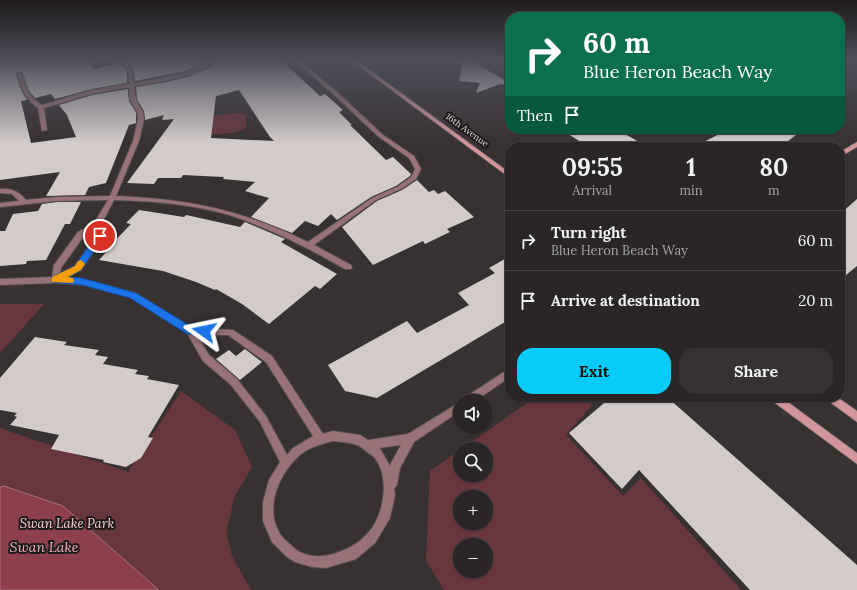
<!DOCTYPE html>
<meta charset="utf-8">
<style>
body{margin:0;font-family:Lora,serif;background:#363132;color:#f1f3f6;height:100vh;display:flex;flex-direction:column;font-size:15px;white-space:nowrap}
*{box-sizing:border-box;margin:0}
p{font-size:13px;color:#a5a5a7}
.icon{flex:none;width:22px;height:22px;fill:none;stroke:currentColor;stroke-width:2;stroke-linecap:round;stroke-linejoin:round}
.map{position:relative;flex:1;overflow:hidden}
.sheet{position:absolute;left:505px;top:142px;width:340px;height:260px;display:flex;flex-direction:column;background:#2a2526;border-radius:16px;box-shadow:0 1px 3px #0004,0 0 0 1px #464243}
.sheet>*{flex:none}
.banner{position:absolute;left:505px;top:12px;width:340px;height:122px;border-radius:16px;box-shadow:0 1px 3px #0004,0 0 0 1px #464243;background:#0b6e4f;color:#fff;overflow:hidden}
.controls{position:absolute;left:453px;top:394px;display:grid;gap:8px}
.controls a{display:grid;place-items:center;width:40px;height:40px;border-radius:50%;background:#2a2526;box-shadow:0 1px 3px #0004,0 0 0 1px #464243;font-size:20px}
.pin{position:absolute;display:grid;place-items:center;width:34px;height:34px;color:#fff;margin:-17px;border:2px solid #fff;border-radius:50%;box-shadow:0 1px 4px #0007}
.me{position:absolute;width:44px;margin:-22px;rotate:282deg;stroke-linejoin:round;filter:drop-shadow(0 0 3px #0008)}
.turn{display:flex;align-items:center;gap:14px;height:84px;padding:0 12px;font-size:18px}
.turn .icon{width:52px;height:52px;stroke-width:2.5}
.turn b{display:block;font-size:28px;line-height:34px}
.then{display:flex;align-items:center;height:38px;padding:0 12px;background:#0003;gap:8px;font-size:15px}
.eta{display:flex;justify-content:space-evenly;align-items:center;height:68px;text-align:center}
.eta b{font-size:24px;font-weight:700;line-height:28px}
.action{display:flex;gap:8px;margin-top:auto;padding:8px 12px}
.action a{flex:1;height:46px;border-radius:16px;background:#07cbf9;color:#111;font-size:16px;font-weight:700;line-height:46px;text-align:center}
.action a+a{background:#363132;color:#f1f3f6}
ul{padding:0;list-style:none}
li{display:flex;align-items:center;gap:12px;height:60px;padding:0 12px;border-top:1px solid #464243}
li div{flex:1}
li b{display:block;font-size:15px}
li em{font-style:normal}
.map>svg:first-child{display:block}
.green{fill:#67373d;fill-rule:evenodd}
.water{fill:#8d3f4b;stroke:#a76f77}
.building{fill:#d3caca;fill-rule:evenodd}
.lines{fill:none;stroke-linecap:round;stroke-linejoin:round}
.street-casing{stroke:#534d4e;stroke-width:2}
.secondary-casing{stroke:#534d4e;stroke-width:2}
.street{fill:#987276;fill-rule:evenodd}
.secondary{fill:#d1959b;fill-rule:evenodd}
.route{fill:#1a73e8;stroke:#114b97}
.slow{fill:#f59e0b}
.labels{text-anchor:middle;stroke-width:4;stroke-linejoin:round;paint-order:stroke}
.far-street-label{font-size:9px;fill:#e3dede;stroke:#1d1a1a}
.near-park-label{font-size:13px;font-style:italic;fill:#fbcbcf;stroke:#1d1a1a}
.near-water-label{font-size:14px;font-style:italic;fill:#f5b0b6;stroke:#1d1a1a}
</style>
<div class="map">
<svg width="857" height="590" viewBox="0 0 857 590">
<rect width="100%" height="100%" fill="#383132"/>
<path class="green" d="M239,113l7,2v12l-9,5 -65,7 -6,-3 5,-13 6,-4z
M0,304h44l-44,49z
M181,391l54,39 17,37 -17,29 -9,36 6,24 19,34h-251v-162l128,44z
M536,397h50l6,8 -26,30 57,61 18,-18 100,112h-297l-18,-30 4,-89 30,-21v25h26v-26h-25zM460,497h26v26h-26zM460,545h26v26h-26z"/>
<path class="water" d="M4,486l59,20 96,84h-159v-103z"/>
<path class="building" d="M0,60h89l4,9 26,-6 8,7v13l-35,6 -37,10 -4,-5 -16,4 -6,-7 -7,-19 -6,1 5,17 6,10 -6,1 10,42 45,-6 -9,-22 -8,-10 33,-10 36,-6 1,12 7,11v11l-7,2 -23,58 -17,4 -4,8 -39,1 14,-24 -60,8z
M129,60h80l-23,11 -51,10 -2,-13 -7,-7z
M220,60h61l39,36 5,-2 18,16 -4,2 13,13h-2l36,35 7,-3 18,17 -1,2 -14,10 -25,11 -34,23 -6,-6 -13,12 -13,-5 -13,12 -41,-16 18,-19 -24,-7 10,-9 -32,-3 1,-2 -41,-2 -2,3h-23l-4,6 -27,-1 47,-64 -12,1 2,-5 -19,5 -1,-9 -7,-11 -1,-13 31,-5 23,-6 21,-9zM239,90l31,47 4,4 -63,-3 5,-42z
M463,60h6l41,23v2l-10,-1 -24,9 4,-10 -21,-2z
M560,129h56l32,18h-59z
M729,129h75l-24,18h-86z
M417,180l12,12 5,-2 4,4 7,-3 29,26 -27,12 3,3 -25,12 -2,-3 -50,24 -31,-38 35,-26 25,-11z
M857,199v67l-17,14v-66z
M56,202h25l-11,22h-5l-19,36 -19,1 -1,3 -26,2v-35h5l8,-17 25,-3 4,-7z
M139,210l45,7 2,-2 5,1 49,11 5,-5 40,17 -4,3 56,32 -17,15 -5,-3 -46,38 -27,-20 -26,-15 -1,1 -19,-8 -33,-11 -64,-11 8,-9 -1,-1 25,-26 -5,-1z
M510,256v63l-133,79 -32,-7 -17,-26 79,-44 10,12 52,-28 -11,-12 37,-20 -6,-5z
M35,337l32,5 -3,3 35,5 -4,5 13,2 -5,7 35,6 -3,4 14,2 -2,3 32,6 -31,52 5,1 -12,20 -15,9 -23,-5 1,-2 -53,-11 8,-14 -49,-10 7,-8 -3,-1 3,-3 -17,-3v-32z
M245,349l17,13 -22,18 -24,-21 13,-9 7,6z
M611,397h56l190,168v25h-107l-111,-120 -17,19 -53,-56z"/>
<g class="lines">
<g class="street-casing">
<path id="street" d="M118,60h5l9,8 2,15c18,-3 36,-6 53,-11 10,-4 21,-12 32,-12 -23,17 -57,22 -85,26l2,14 7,12 1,7 -5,22 -23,55c73,3 126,14 192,46l64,-44 25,-11 14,-10 4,-8 -6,-11 -30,-21 -46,-43 -39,-34h5l38,32 46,43 31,21 7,13 -5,10 -15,10 -25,11 -62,45 37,20 1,2 -1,2h-6c-37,-21 -75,-41 -116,-54 -37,-11 -76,-14 -115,-15l-13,25 3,11 -1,2 -22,32 -16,8 18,1 53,14 55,35 42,2 39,26 51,78 10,-3 27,4 8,5 40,-6 52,-32v9l-46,31 -14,26 -3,17 -3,4 1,6 -5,23 -15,25 -19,16 -30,9 -14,-1 -17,-5 -8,-5 -15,-15 -9,-21v-19l6,-22 11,-18 -20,-40 -29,-37 -28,-24 -16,-28 -56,-36 -48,-12 -28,-2 -55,2v-6l52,-2 2,-12 24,-33 16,-9 14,-23 -52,1 -56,6v-4l19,-2 -7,-7 -12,-1v-4c11,-1 18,2 26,11l30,-3 54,-1 23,-55 5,-22 -1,-7 -7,-12 -1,-13 -37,7 -48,14 3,22 -5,1 -4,-23c-13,-9 -17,-19 -21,-34l4,-1c6,15 6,23 21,32l50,-15 37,-6 -1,-15zM95,229l1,7 -21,30 -15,8 1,-6 23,-32zM197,335h31l38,27 47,74 -20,12 -6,7 -21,-39 -29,-37 -28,-24zM333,441c8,1 17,1 24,4 3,1 7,4 10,7 2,1 5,3 7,5 17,20 10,61 -8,78 -9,10 -20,15 -33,19 -13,4 -30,3 -40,-7 -4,-4 -10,-8 -13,-13 -16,-26 -1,-61 20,-79 10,-8 21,-11 33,-14zM401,445l-10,18 -1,3 -9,-16 -2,-2z
M499,60h6l5,3v3z
M510,368v9l-35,24h-13l2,-3z"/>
</g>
<g class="secondary-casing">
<path id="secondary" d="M351,60h5l154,113v5z
M857,142v5l-17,10v-5z
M769,397h12l76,56v11l-86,-64z
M825,397h12l20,14v11l-30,-22z"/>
</g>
<use href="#street" class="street"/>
<use href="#secondary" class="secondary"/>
</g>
<linearGradient id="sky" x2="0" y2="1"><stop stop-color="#1f1b1c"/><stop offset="0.42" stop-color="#4d4e5a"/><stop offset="1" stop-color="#4d4e5a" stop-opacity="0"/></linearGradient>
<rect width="857" height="143" fill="url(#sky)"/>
<path class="route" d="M100,233l4,3 -23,34 -13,7 14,1 54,15 56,34 15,1 1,3 -1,3 -3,1 -17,-1 -57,-36 -48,-13 -30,-3 -1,-2 1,-3 23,-11 22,-32z"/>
<path class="slow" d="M81,260l4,4 -4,6 -13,7 5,1 1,3 -1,2 -21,-1 -1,-2 1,-3 23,-11 3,-5z"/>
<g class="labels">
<g class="far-street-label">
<text transform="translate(467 130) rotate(36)" y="3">16th Avenue</text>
</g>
<g class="near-park-label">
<text x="67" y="528">Swan Lake Park</text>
</g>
<g class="near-water-label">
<text x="44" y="552">Swan Lake</text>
</g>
</g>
</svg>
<div class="controls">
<a><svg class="icon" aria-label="sound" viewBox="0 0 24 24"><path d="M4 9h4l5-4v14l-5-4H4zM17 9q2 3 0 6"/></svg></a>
<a><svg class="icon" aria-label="search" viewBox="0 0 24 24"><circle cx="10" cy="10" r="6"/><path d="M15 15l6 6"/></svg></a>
<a>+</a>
<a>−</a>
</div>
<div class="pin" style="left:100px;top:236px;background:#d93025"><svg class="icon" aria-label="arrive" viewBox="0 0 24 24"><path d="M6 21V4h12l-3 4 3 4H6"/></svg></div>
<svg class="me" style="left:204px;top:331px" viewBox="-20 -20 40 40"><path d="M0-17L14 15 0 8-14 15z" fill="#1a73e8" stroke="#fff" stroke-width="4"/></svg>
<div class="banner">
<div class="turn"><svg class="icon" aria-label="right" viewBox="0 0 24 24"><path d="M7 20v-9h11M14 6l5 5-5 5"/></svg><div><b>60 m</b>Blue Heron Beach Way</div></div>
<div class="then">Then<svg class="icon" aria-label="arrive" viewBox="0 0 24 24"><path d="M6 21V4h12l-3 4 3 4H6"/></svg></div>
</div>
<section class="sheet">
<div class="eta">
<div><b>09:55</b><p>Arrival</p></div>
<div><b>1</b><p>min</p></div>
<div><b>80</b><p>m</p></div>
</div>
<ul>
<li><svg class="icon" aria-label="right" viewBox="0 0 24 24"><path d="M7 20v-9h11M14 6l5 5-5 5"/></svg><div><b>Turn right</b><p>Blue Heron Beach Way</p></div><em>60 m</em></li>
<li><svg class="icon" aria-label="arrive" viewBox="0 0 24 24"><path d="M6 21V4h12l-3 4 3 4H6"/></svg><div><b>Arrive at destination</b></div><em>20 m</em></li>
</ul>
<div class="action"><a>Exit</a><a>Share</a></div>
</section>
</div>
